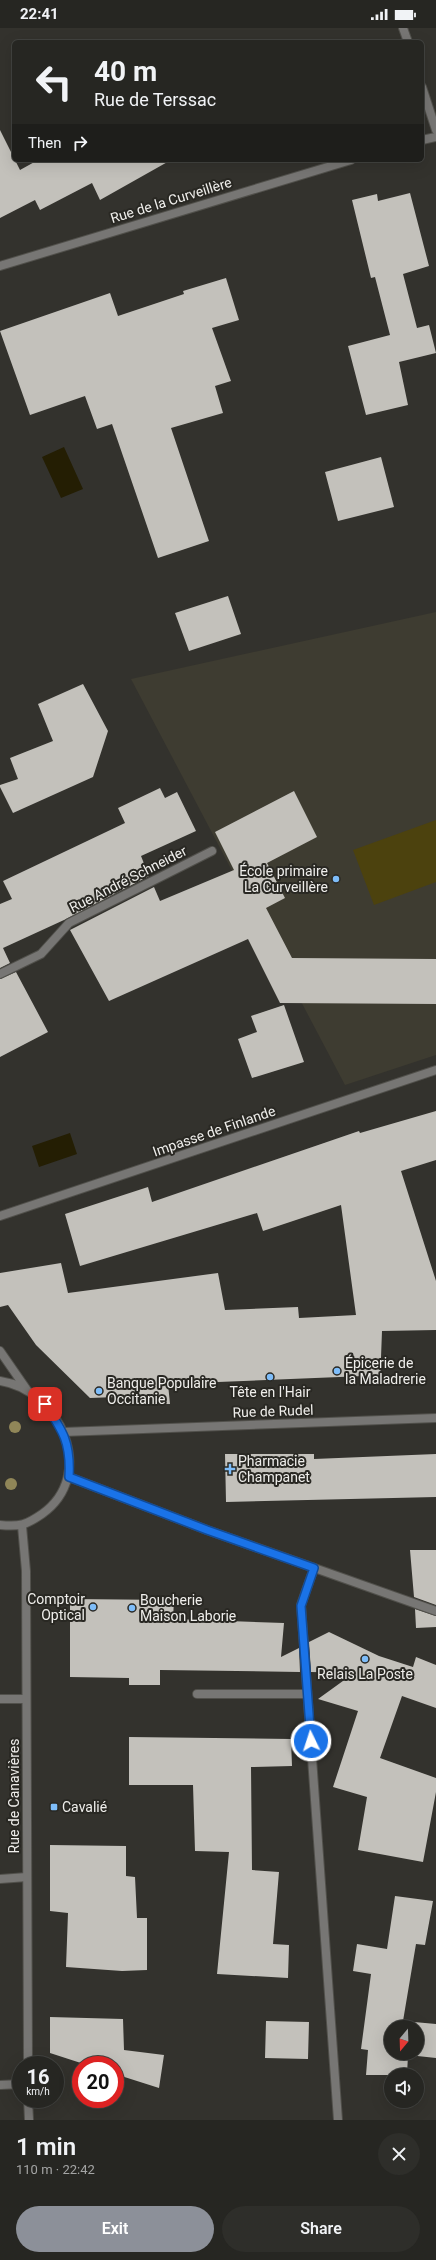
<!DOCTYPE html>
<meta charset="utf-8">
<style>
body{margin:0;font-family:Roboto,sans-serif;background:#2e2e2a;color:#f1f3f6;height:100vh;display:flex;flex-direction:column;font-size:15px;white-space:nowrap}
*{box-sizing:border-box;margin:0}
p{font-size:13px;color:#a4a5a5}
.icon{flex:none;width:22px;height:22px;fill:none;stroke:currentColor;stroke-width:2;stroke-linecap:round;stroke-linejoin:round}
.map{position:relative;height:2092px;overflow:hidden}
.panel{display:flex;flex-direction:column;background:#262622;flex:1}
.panel>*{flex:none}
.top-card{position:absolute;left:12px;top:12px;width:412px;height:122px;border-radius:6px;box-shadow:0 4px 16px #0002,0 0 0 1px #424340;background:#262622;color:#f1f3f6;overflow:hidden}
.needle{width:26px;rotate:199deg}
.controls{position:absolute;left:384px;top:1992px;display:grid;gap:8px}
.controls a{display:grid;place-items:center;width:40px;height:40px;border-radius:50%;background:#262622;box-shadow:0 4px 16px #0002,0 0 0 1px #424340;font-size:20px}
.speed{position:absolute;left:12px;top:2028px;display:flex;gap:8px;font-size:20px;font-weight:700;text-align:center}
.speed>*{display:grid;place-content:center;width:52px;height:52px;border-radius:50%;background:#262622;box-shadow:0 4px 16px #0002,0 0 0 1px #424340;line-height:1}
.speed small{font-size:10px;font-weight:400}
.speed .limit{border:6px solid #d22;background:#fff;color:#111}
.pin{position:absolute;display:grid;place-items:center;width:34px;height:34px;color:#fff;margin:-17px;border-radius:8px;box-shadow:0 2px 6px #0006}
.me{position:absolute;width:44px;margin:-22px;rotate:356deg;stroke-linejoin:round;filter:drop-shadow(0 0 3px #0008)}
.turn{display:flex;align-items:center;gap:14px;height:84px;padding:0 16px;font-size:18px}
.turn .icon{width:52px;height:52px;stroke-width:2.5}
.turn b{display:block;font-size:28px;line-height:34px}
.then{display:flex;align-items:center;height:38px;padding:0 16px;background:#0003;gap:8px;font-size:15px}
.round{display:grid;place-items:center;flex:none;width:42px;height:42px;border-radius:21px;background:#2e2e2a}
.headline{display:flex;align-items:center;justify-content:space-between;height:68px;padding:0 16px}
h1{font-size:24px;font-weight:600;line-height:30px}
.primary-button{display:flex;gap:8px;margin-top:auto;padding:8px 16px}
.primary-button a{flex:1;height:46px;border-radius:24px;background:#8c9099;color:#fff;font-size:16px;font-weight:600;line-height:46px;text-align:center}
.primary-button a+a{background:#2e2e2a;color:#f1f3f6}
.status{display:flex;justify-content:space-between;align-items:center;height:28px;padding:0 20px;background:#262622;direction:ltr}
.status svg{height:11px;fill:currentColor}
.map>svg:first-child{display:block}
.built{fill:#3e3c31}
.green{fill:#4c420e}
.water{fill:#241e03}
.building{fill:#c3c1bb;fill-rule:evenodd}
.lines{fill:none;stroke-linecap:round;stroke-linejoin:round}
.service-casing{stroke:#51504b;stroke-width:10}
.minor-casing{stroke:#51504b;stroke-width:10}
.tertiary-casing{stroke:#51504b;stroke-width:10}
.service{stroke:#777674;stroke-width:8}
.minor{stroke:#777674;stroke-width:8}
.tertiary{stroke:#777674;stroke-width:8}
.tree{fill:#908658}
.route-casing{stroke:#114b97;stroke-width:10}
.route{stroke:#1a73e8;stroke-width:7}
.poi-dot{fill:#7ebdf9;stroke:#292823;stroke-width:1.5}
.labels{text-anchor:middle;stroke-width:4;stroke-linejoin:round;paint-order:stroke}
.street-label{font-size:14px;fill:#efeeeb;stroke:#292823}
.poi-label{font-size:14px;fill:#efeeeb;stroke:#292823;text-anchor:start}
</style>
<div class="status"><b>22:41</b><svg viewBox="0 0 49 12"><path d="M0 12V9h3v3zM5 12V6h3v6zM10 12V3h3v9zM15 12V0h3v12zM26 1h20v11H26zM47 4h2v5h-2z"/></svg></div>
<div class="map">
<svg width="436" height="2092" viewBox="0 0 436 2092">
<rect width="100%" height="100%" fill="#33322d"/>
<path class="built" d="M436,584v443l-91,30 -214,-406z"/>
<path class="green" d="M436,792v62l-62,23 -21,-55z"/>
<path class="water" d="M64,419l19,42 -22,9 -19,-41z
M70,1105l7,21 -38,13 -7,-21z"/>
<path class="building" d="M0,102l20,40 18,-10h133l-71,40 -8,-17 -52,27 -5,-10 -35,18z
M410,165l19,73 -26,8 14,54 12,-3 7,28 -37,9 9,43 -42,10 -18,-69 42,-11 -15,-58 -4,1 -19,-78 25,-6 1,7z
M226,250l13,42 -27,8 19,53 -16,5 8,27 -52,15 38,113 -51,17 -46,-134 -15,5 -12,-33 -55,19 -30,-84 110,-38 8,23 66,-22 -1,-3z
M381,429l13,50 -56,14 -13,-49z
M228,568l13,38 -52,17 -14,-38z
M83,656l25,47 -15,46 -80,36 -13,-26v-2l18,-6 -8,-21 43,-17 -15,-37z
M160,760l5,10 12,-6 19,39 -55,25 8,20 -85,44 -61,28 7,15 -10,5v-64l12,-5 -9,-18 122,-58 -7,-15z
M294,763l23,46 -50,26 18,35 -19,10 26,50 144,1v45l-156,-1 -32,-64 -139,62 -39,-71 84,-43 6,14 74,-31 -19,-38z
M16,944l32,60 -48,25v-78z
M284,977l20,57 -52,16 -14,-39 19,-7 -6,-16z
M436,1083v49l-35,11 35,110v49l-54,1 -2,53h-15l-1,-8 -196,8 2,20h-26l-1,-8 -53,2 -54,-53 -28,-40 -8,2v-34l61,-10 7,30 150,-20 7,37 73,-3 1,11 57,-3 -15,-110 -78,26 -6,-18 -177,53 -15,-52 83,-27 4,15 207,-71 1,2z
M225,1426h89v5l122,-5v43l-210,5z
M410,1522h26v55l-22,-8z
M70,1571l104,1 -1,19 111,4 -3,34 18,-9 1,24 -140,-2v15h-31v-7l-59,-1z
M415,1581l21,7v11l-20,1z
M329,1604l50,24 34,11 3,-10 20,8v43l-34,-12 -22,62 56,20v14l-13,70 -65,-12 9,-53 -34,-10 25,-76 -40,-12 36,-26 -43,-1 -2,-30z
M129,1709l162,2 1,27 -41,1 1,103 27,2 -6,72 16,1 -1,33 -71,-4 12,-122 -34,-1 -2,-66h-64z
M50,1817l76,1v30l9,1 2,41h10v52l-25,1 -56,-4 2,-54 -18,-2z
M395,1868l38,5 -8,44 -9,-1 -13,77 33,3v34l-28,-3 -1,20h-41l2,-25 -7,-1 10,-75 -18,-3 4,-27 30,5zM391,1999h26v26h-26z
M50,1989l73,2 1,31 40,5 -5,33 -44,-14v-9h-28l-37,-12z
M266,1993l43,1 -1,37 -43,-1z"/>
<g class="lines">
<g class="service-casing">
<path id="service" d="M314,1540l-13,37 37,515
M197,1666h110
M0,1671h26
M0,1851l27,-2
M0,2057l21,-1"/>
</g>
<g class="minor-casing">
<path id="minor" d="M403,0l5,14
M422,59l14,43
M422,112l14,-3
M0,238l351,-106
M0,946l41,-20 28,-31 143,-72
M0,1188l436,-146
M63,1404l373,-14
M22,1498l4,45 2,494
M28,2071l1,21"/>
</g>
<g class="tertiary-casing">
<path id="tertiary" d="M0,1323l27,39
M0,1353c60,9 98,93 42,133 -16,11 -22,13 -42,11
M69,1449l138,53 229,81"/>
</g>
<use href="#service" class="service"/>
<use href="#minor" class="minor"/>
<use href="#tertiary" class="tertiary"/>
</g>
<g class="tree">
<circle cx="15" cy="1399" r="6"/>
<circle cx="11" cy="1456" r="6"/>
</g>
<g class="lines">
<g class="route-casing">
<path id="route" d="M45,1376c18,27 26,39 24,73l138,53 107,38 -13,38 10,135"/>
</g>
<use href="#route" class="route"/>
</g>
<g class="poi-dot">
<circle cx="336" cy="851" r="4"/>
<circle cx="337" cy="1343" r="4"/>
<circle cx="270" cy="1349" r="4"/>
<circle cx="99" cy="1363" r="4"/>
<path d="M228 1435h4v4h4v4h-4v4h-4v-4h-4v-4h4z"/>
<circle cx="93" cy="1579" r="4"/>
<circle cx="132" cy="1580" r="4"/>
<circle cx="365" cy="1631" r="4"/>
<rect x="50" y="1775" width="8" height="8" rx="2"/>
</g>
<g class="labels">
<g class="street-label">
<text transform="translate(171 172) rotate(-17)" y="5">Rue de la Curveillère</text>
<text transform="translate(128 851) rotate(-27)" y="5">Rue André Schneider</text>
<text transform="translate(214 1103) rotate(-19)" y="5">Impasse de Finlande</text>
<text transform="translate(273 1383) rotate(-2)" y="5">Rue de Rudel</text>
<text transform="translate(14 1768) rotate(-90)" y="5">Rue de Canavières</text>
</g>
<g class="poi-label">
<text x="328" y="848" text-anchor="end">École primaire<tspan x="328" dy="16">La Curveillère</tspan></text>
<text x="345" y="1340">Épicerie de<tspan x="345" dy="16">la Maladrerie</tspan></text>
<text x="107" y="1360">Banque Populaire<tspan x="107" dy="16">Occitanie</tspan></text>
<text x="270" y="1369" text-anchor="middle">Tête en l'Hair</text>
<text x="238" y="1438">Pharmacie<tspan x="238" dy="16">Champanet</tspan></text>
<text x="85" y="1576" text-anchor="end">Comptoir<tspan x="85" dy="16">Optical</tspan></text>
<text x="140" y="1577">Boucherie<tspan x="140" dy="16">Maison Laborie</tspan></text>
<text x="365" y="1651" text-anchor="middle">Relais La Poste</text>
<text x="62" y="1784">Cavalié</text>
</g>
</g>
</svg>
<div class="controls">
<a><svg class="needle" viewBox="-14 -14 28 28"><path d="M0-13l5 13h-10z" fill="#e53935"/><path d="M0 13l5-13h-10z" fill="#a4a5a5"/></svg></a>
<a><svg class="icon" aria-label="sound" viewBox="0 0 24 24"><path d="M4 9h4l5-4v14l-5-4H4zM17 9q2 3 0 6"/></svg></a>
</div>
<div class="speed"><div>16<small>km/h</small></div><div class="limit">20</div></div>
<div class="pin" style="left:45px;top:1376px;background:#d93025"><svg class="icon" aria-label="arrive" viewBox="0 0 24 24"><path d="M6 21V4h12l-3 4 3 4H6"/></svg></div>
<svg class="me" style="left:311px;top:1713px" viewBox="-20 -20 40 40"><circle r="17" fill="#1a73e8" stroke="#fff" stroke-width="3"/><path d="M0-11L8 9 0 5-8 9z" fill="#fff"/></svg>
<div class="top-card">
<div class="turn"><svg class="icon" aria-label="left" viewBox="0 0 24 24"><path d="M17 20v-9H6M10 6l-5 5 5 5"/></svg><div><b>40 m</b>Rue de Terssac</div></div>
<div class="then">Then<svg class="icon" aria-label="right" viewBox="0 0 24 24"><path d="M7 20v-9h11M14 6l5 5-5 5"/></svg></div>
</div>
</div>
<section class="panel">
<div class="headline"><div><h1>1 min</h1><p>110 m · 22:42</p></div><a class="round"><svg class="icon" aria-label="close" viewBox="0 0 24 24"><path d="M6 6l12 12M18 6L6 18"/></svg></a></div>
<div class="primary-button"><a>Exit</a><a>Share</a></div>
</section>
